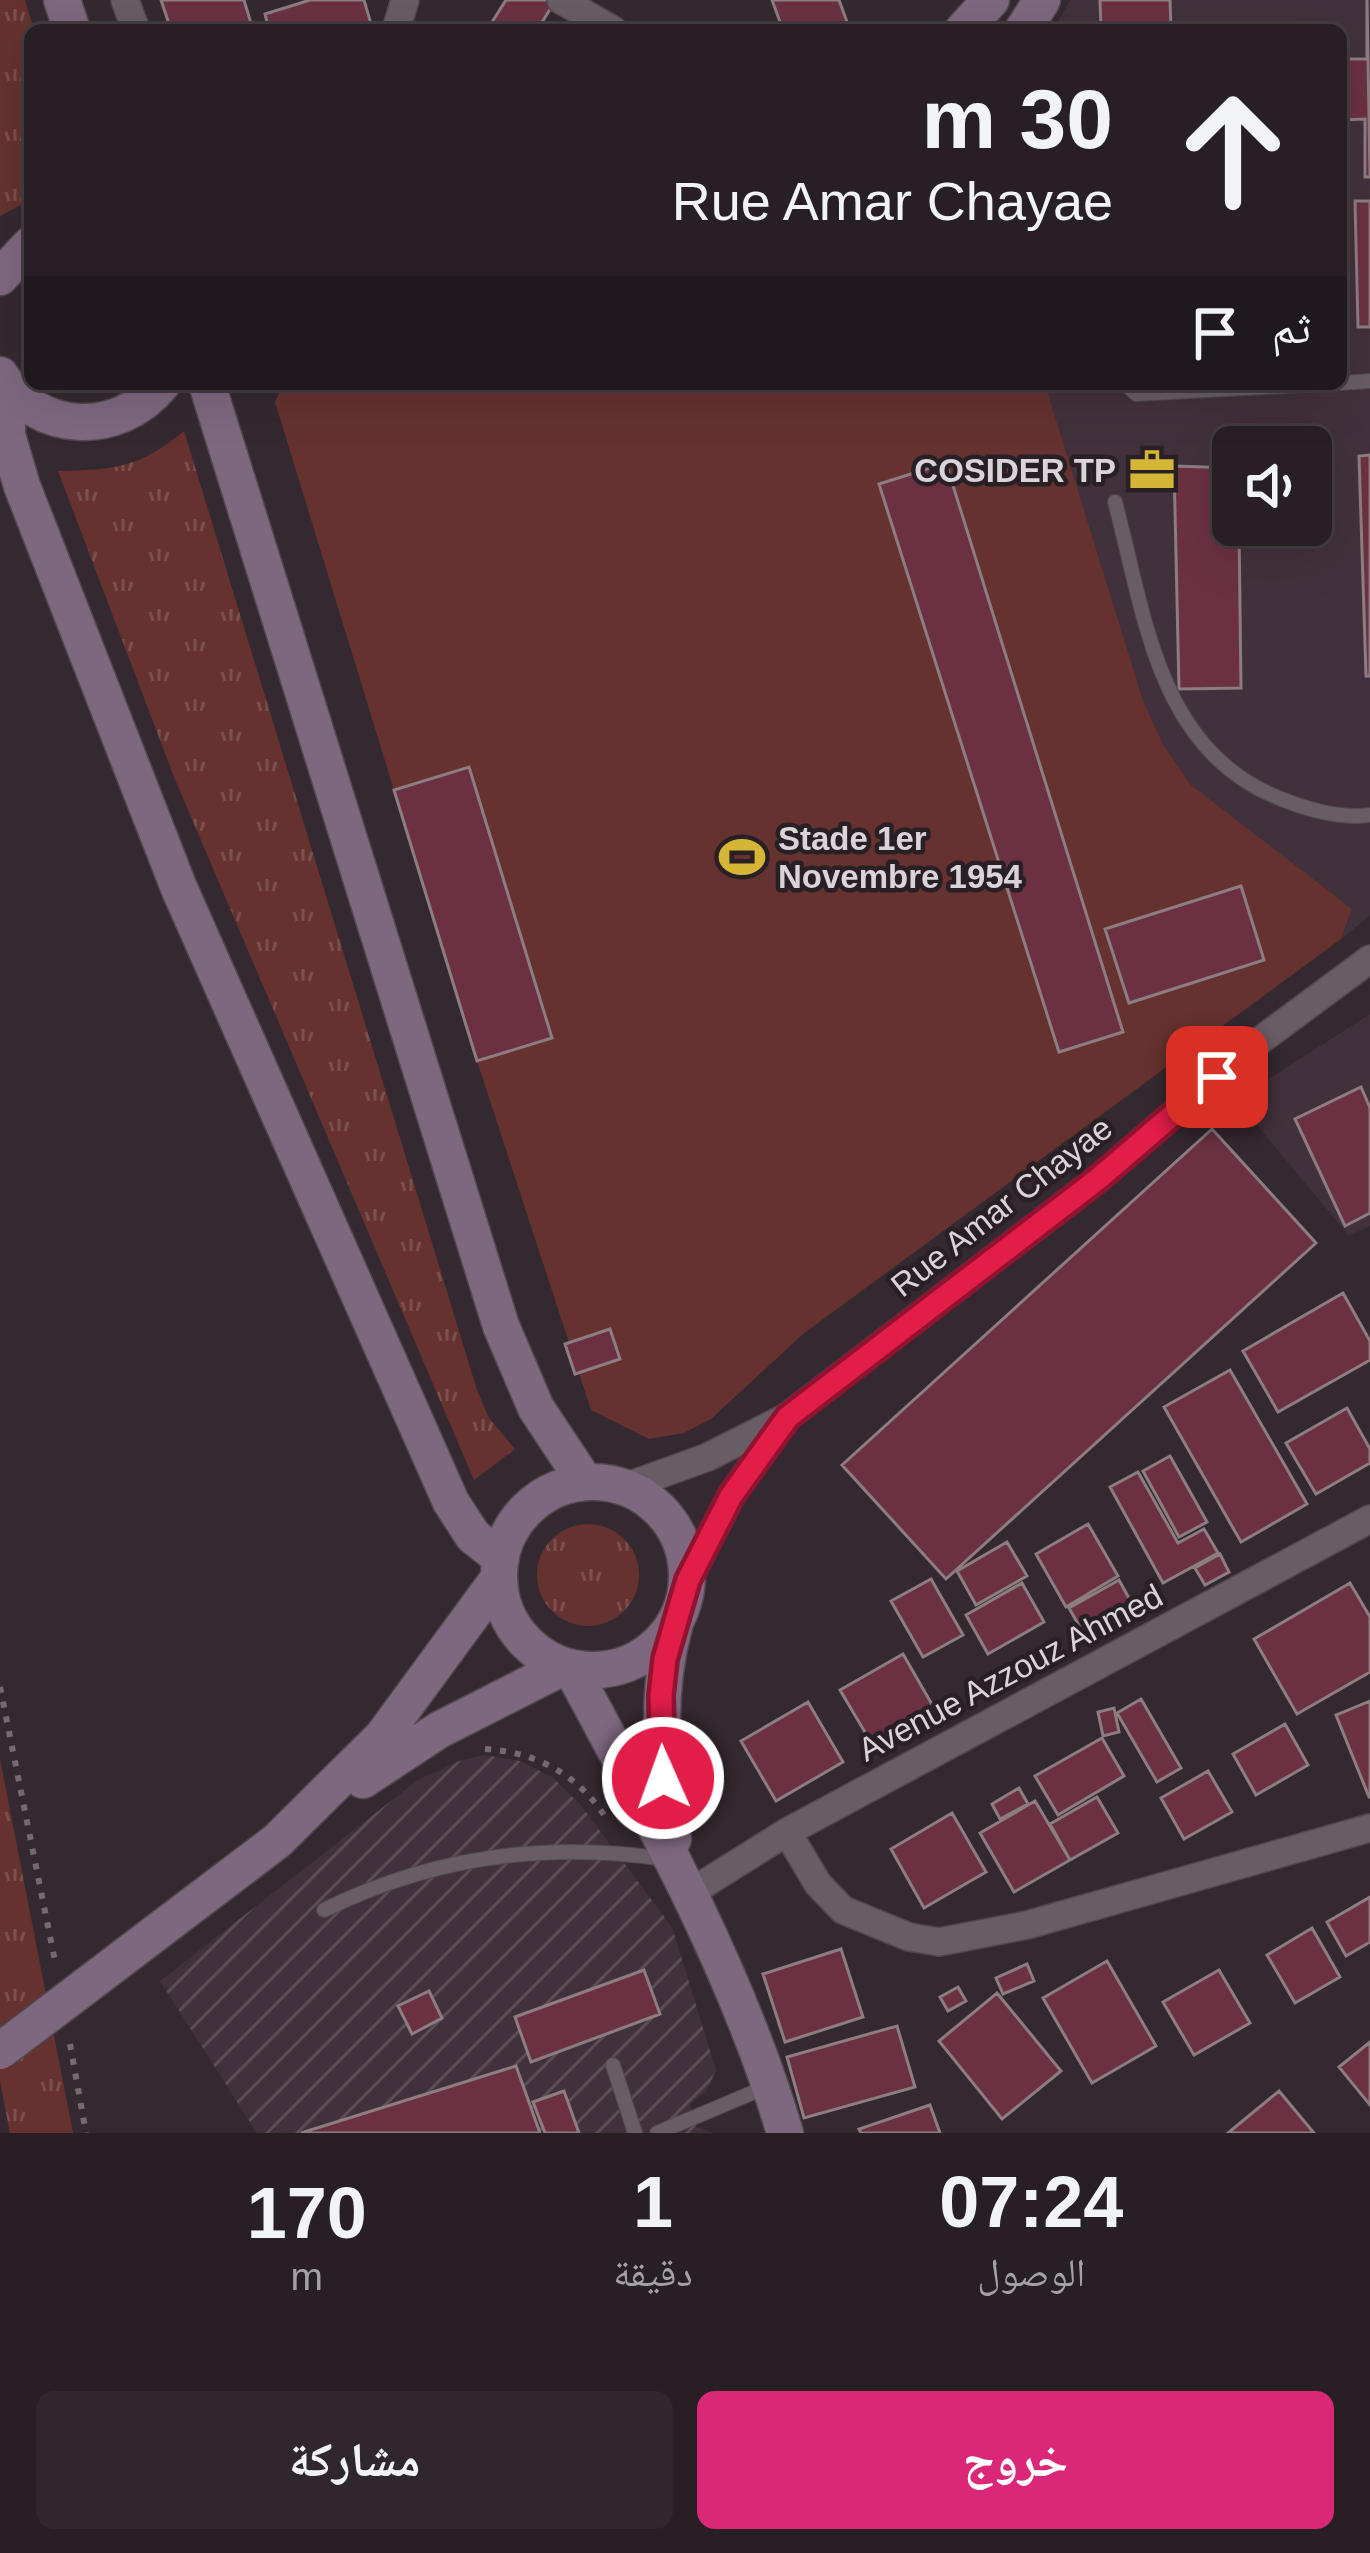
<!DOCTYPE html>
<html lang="ar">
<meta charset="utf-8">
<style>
body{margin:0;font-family:Helvetica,"Noto Naskh Arabic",sans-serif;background:#2f272c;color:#f1f3f6;direction:rtl;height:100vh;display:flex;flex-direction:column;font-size:45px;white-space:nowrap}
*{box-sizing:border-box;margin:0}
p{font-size:39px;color:#a4a2a6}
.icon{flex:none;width:66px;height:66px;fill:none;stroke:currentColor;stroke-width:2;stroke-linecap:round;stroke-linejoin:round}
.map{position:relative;height:2133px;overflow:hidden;direction:ltr}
.sheet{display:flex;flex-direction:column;background:#271f24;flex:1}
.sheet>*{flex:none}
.banner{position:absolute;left:24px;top:24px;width:1323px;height:366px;border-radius:18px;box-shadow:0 12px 48px #0002,0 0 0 3px #433d41;direction:rtl;background:#271f24;color:#f1f3f6;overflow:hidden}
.buttons{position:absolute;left:1212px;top:426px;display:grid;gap:24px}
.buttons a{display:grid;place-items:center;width:120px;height:120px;border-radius:18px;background:#271f24;box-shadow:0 12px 48px #0002,0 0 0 3px #433d41;font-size:60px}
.pin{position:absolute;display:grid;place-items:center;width:102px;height:102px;color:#fff;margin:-51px;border-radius:24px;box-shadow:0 6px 18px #0006}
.me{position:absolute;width:132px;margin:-66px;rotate:358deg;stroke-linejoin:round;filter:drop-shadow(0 0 9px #0008)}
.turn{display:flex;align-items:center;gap:42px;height:252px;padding:0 36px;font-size:54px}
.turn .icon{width:156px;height:156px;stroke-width:2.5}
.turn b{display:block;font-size:84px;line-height:102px}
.then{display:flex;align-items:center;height:114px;padding:0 36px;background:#0003;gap:24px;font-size:45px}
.eta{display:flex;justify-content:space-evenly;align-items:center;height:204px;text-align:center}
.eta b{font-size:72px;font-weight:700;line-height:84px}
.button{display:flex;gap:24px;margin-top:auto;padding:24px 36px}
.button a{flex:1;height:138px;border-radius:18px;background:#db2777;color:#fff;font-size:48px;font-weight:700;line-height:138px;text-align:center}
.button a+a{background:#2f272c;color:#f1f3f6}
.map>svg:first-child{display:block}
.built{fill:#41313c;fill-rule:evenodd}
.industrial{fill:url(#industrial-furrows)}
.grass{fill:url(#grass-tufts)}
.pitch{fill:#65322f}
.building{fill:#6b3143;stroke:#8c7d81;stroke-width:3}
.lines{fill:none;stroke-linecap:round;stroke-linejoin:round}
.lane-casing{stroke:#50484d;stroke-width:16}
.street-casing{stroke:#50484d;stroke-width:30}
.secondary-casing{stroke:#50484d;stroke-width:39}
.path{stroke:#746b71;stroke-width:6;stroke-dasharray:6 9;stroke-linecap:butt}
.lane{stroke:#685d64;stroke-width:14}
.street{stroke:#685d64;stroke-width:27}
.secondary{stroke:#7e6880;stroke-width:36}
.secondary-bridge-casing{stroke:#50484d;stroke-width:39;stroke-linecap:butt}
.secondary-bridge{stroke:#7e6880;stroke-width:36}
.route-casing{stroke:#92132f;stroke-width:30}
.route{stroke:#e11d48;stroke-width:21}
.labels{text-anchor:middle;stroke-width:9;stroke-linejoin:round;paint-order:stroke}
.poi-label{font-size:33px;font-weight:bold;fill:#dad3d7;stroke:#292026;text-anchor:end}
.street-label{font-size:33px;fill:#dad3d7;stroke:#292026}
</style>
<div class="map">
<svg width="1370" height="2133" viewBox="0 0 1370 2133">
<defs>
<pattern id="industrial-furrows" width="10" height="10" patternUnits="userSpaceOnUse" patternTransform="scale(3)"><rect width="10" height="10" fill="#41313c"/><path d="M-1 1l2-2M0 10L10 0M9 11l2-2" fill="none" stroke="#5c4e57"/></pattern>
<pattern id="grass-tufts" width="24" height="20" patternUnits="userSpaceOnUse" patternTransform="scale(3)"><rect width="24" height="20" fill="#65322f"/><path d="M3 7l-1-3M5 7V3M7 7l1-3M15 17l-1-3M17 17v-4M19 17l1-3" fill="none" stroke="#7a4f4c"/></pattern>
</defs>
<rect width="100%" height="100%" fill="#342930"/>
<path class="built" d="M1070,0h300v916l-29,23 11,-30 -132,-99 -29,-25 -28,-41 -20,-44 -98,-316h296v-354h-288zM1233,447h78v78h-78z
M1370,1014v212l-21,10 -113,-136z"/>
<path class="industrial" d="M484,1755l36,6 32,16 28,27 92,123 44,143 -10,22 -16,12 6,22 16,7h-455l-97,-152 258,-201 41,-19z"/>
<path class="grass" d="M0,0h25l9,30h-4v170l-30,16z
M184,431l293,959 12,28 26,31 -41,31 -300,-703 -116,-306c56,-1 81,-3 126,-40z
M537 1575a51 51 0 1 1 102 0a51 51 0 1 1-102 0Z
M0,1759l73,374h-63l-10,-52z"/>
<path class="pitch" d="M283,384h762l98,316 20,44 28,41 161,124 -11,30 -538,395 -92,85 -27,14 -35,6 -58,-29 -114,-349 -202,-659z"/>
<path class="building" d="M161,0h83l9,30h-82z
M310,0h54l7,24 -18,6h-84l-4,-16z
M506,0h44l4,3 -17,27h-50z
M772,0h67l11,30h-67z
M1100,0h70l1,30h-70z
M1367,0l3,177h-5v-58l-24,1v-61h26z
M1355,201h15v126h-12z
M1370,455v221h-4l-7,-220z
M946,463l177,569 -64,20 -180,-568z
M1174,466l59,2v57h6l2,163 -62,1z
M469,767l83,271 -75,23 -83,-271z
M1241,886l23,74 -135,43 -24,-74z
M1361,1087l9,21v105l-25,13 -50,-107z
M1212,1129l104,114 -370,336 -104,-114z
M1343,1293l27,48v19l-92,52 -35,-61z
M610,1329l10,30 -45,15 -10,-30z
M1230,1370l77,134 -66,38 -77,-135z
M1347,1408l23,41v14l-54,31 -30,-51z
M1170,1456l37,66 -28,15 -36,-66z
M1138,1472l40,71 26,-14 14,24 -55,30 -53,-96z
M1088,1524l30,52 -52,31 -30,-53z
M1007,1542l20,34 -51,29 -19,-34z
M1220,1554l9,18 -24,13 -10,-17z
M931,1579l32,56 -40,22 -32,-56z
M1119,1580l17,31 -50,27 -17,-30z
M1022,1583l22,39 -56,32 -22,-39z
M1350,1583l20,34v55l-73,42 -43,-75z
M903,1654l31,54 -62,36 -32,-54z
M1141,1699l40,69 -24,14 -40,-69z
M1370,1701v96h-1l-33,-82z
M808,1702l35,60 -67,39 -35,-60z
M1114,1708l5,24 -16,4 -5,-24z
M1285,1724l23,41 -52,30 -23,-41z
M1102,1738l22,38 -66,39 -23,-39z
M1208,1771l24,41 -48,27 -23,-41z
M1019,1788l9,16 -28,15 -8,-15z
M1097,1797l21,36 -48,27 -20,-36z
M1035,1801l35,59 -56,32 -34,-59z
M952,1813l34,59 -62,36 -33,-59z
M1370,1897v45l-24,14 -19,-34z
M1312,1928l28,49 -45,26 -28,-48z
M841,1949l22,68 -78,25 -22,-68z
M1107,1961l49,85 -64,37 -49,-85z
M1027,1964l7,17 -31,13 -7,-16z
M644,1970l16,44 -129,48 -16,-45z
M1219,1970l31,53 -56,32 -31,-53z
M958,1987l8,14 -18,10 -8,-14z
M429,1991l13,27 -30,16 -14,-28z
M997,1993l64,78 -59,48 -63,-78z
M897,2026l18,61 -111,31 -17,-61z
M1370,2042v63l-31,-38z
M516,2066l24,67h-239z
M564,2091l15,42h-34l-12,-31z
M1279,2091l35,42h-86z
M930,2105l10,28h-79l-2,-4z"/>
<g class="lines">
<g class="lane-casing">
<path id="lane" d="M1341,383l29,-2
M1126,384l10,10 182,-10
M1115,502c30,112 42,248 164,296 29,12 60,21 91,17
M324,1910c108,-53 221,-69 341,-51
M613,2065l22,68
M657,2133l109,-46"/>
</g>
<g class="street-casing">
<path id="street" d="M125,0l11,30
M561,0l52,30
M396,30l9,-30
M625,1487l83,-30 79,-40 311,-238 148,-128 124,-92
M688,1580l43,-84 50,-71
M787,1832l31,52 25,26 66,27 30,5 88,-17 343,-97
M688,1894l99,-62 583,-313"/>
</g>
<g class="secondary-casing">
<path id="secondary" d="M62,0l10,30
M963,30l28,-30
M1023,30l19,-30
M0,277l30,-32
M0,375c37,59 118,63 162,9
M207,384l294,942 35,82 49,74
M7,387v48l15,51 157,402 272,614 22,34 28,22
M499 1576a94 94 0 1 1 188 0a94 94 0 1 1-188 0Z
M571,1668c79,146 167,305 214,465
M363,1780l76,-50 126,-64
M673,1839c-10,-73 -19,-139 1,-212
M277,1841l106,-105 116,-158"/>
</g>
<path class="path" d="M0,1687l56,279
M485,1749c53,3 95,27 123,72
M70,2044l16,89"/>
<use href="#lane" class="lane"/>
<use href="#street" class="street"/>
<use href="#secondary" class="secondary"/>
<g class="secondary-bridge-casing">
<path id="secondary-bridge" d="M0,2051l277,-210"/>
</g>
<use href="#secondary-bridge" class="secondary-bridge"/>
</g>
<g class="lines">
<g class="route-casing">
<path id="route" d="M663,1778l-2,-82 4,-37 23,-79 43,-84 57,-79 310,-238 119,-102"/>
</g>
<use href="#route" class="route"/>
</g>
<defs>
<g id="office-bare" transform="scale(3.6)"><path d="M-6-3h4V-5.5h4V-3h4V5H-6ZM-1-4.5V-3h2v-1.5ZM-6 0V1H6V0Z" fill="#d5b535" stroke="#292026" stroke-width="2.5" paint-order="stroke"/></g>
<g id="stadium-bare" transform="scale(3.6)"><path d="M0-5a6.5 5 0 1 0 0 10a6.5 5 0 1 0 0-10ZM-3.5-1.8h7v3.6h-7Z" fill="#d5b535" stroke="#292026" stroke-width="2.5" paint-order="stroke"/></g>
</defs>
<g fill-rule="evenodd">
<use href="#office-bare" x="1152" y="470"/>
<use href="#stadium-bare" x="742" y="857"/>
</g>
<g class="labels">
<g class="poi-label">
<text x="1116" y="482">COSIDER TP</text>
<text x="778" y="850" text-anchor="start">Stade 1er<tspan x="778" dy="38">Novembre 1954</tspan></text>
</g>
<g class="street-label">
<text transform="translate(1001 1206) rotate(-38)" y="12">Rue Amar Chayae</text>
<text transform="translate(1010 1672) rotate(-28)" y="12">Avenue Azzouz Ahmed</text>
</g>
</g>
</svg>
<div class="buttons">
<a><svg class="icon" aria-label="sound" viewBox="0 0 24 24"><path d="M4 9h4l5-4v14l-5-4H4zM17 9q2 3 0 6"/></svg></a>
</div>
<div class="pin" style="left:1217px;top:1077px;background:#d93025"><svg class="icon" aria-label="arrive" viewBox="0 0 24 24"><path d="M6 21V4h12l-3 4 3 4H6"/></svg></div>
<svg class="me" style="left:663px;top:1778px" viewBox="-20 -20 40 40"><circle r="17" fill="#e11d48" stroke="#fff" stroke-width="3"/><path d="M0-11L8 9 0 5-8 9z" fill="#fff"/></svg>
<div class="banner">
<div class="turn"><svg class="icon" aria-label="ahead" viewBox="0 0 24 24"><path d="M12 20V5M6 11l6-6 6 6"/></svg><div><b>30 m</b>Rue Amar Chayae</div></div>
<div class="then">ثم<svg class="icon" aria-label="arrive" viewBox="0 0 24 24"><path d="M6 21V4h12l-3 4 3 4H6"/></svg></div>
</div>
</div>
<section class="sheet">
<div class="eta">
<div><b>07:24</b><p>الوصول</p></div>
<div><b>1</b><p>دقيقة</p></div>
<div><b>170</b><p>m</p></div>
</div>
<div class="button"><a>خروج</a><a>مشاركة</a></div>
</section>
